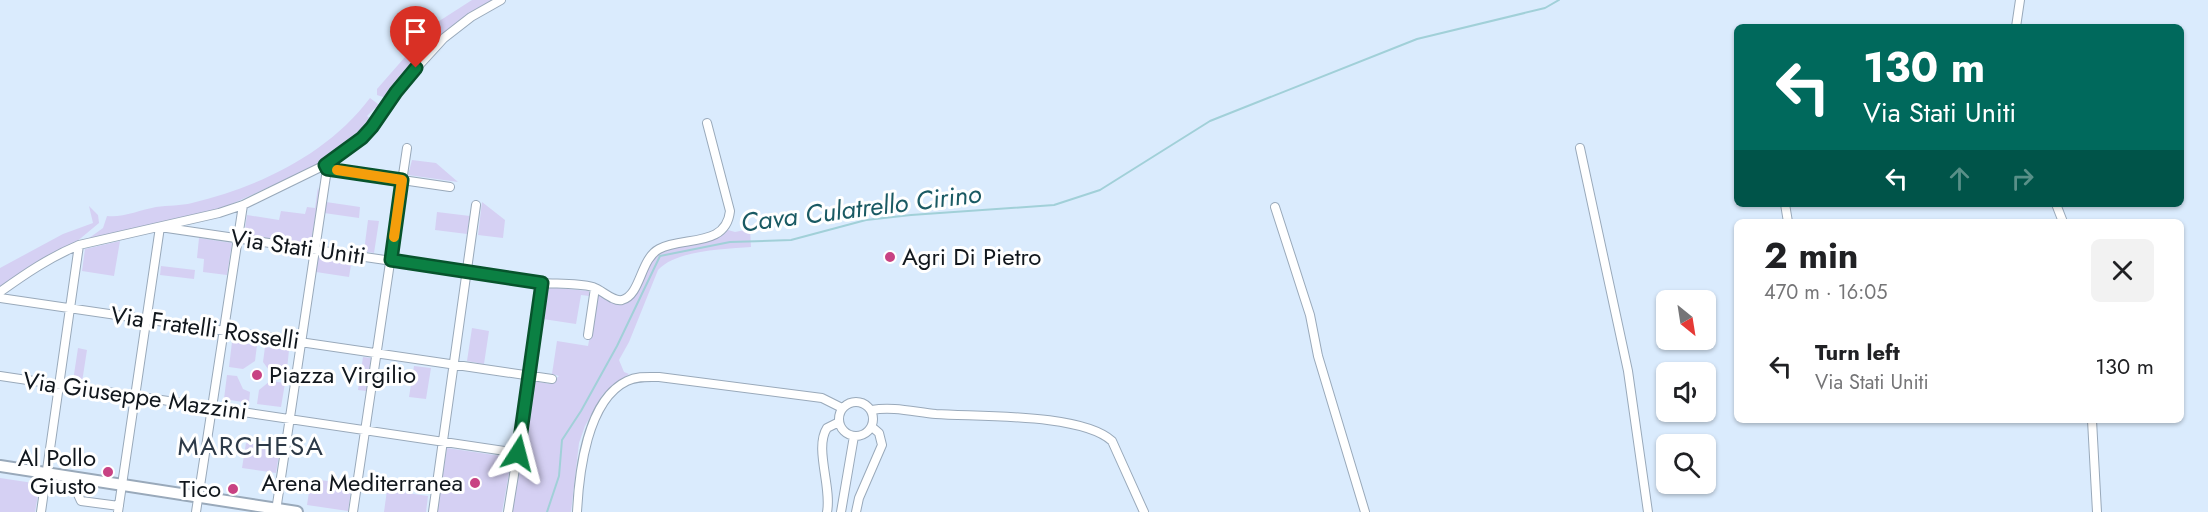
<!DOCTYPE html>
<meta charset="utf-8">
<style>
body{margin:0;font-family:Jost,sans-serif;background:#f2f2f2;color:#202124;height:100vh;display:flex;flex-direction:column;font-size:22px;white-space:nowrap}
*{box-sizing:border-box;margin:0}
p{font-size:20px;color:#757577}
.icon{flex:none;width:33px;height:33px;fill:none;stroke:currentColor;stroke-width:2;stroke-linecap:round;stroke-linejoin:round}
.map{position:relative;flex:1;overflow:hidden}
.drawer{position:absolute;left:1734px;top:219px;width:450px;height:204px;display:flex;flex-direction:column;background:#fff;border-radius:9px;box-shadow:0 2px 4px #0004}
.drawer>*{flex:none}
.hud{position:absolute;left:1734px;top:24px;width:450px;height:183px;border-radius:9px;box-shadow:0 2px 4px #0004;background:#00695c;color:#fff;overflow:hidden}
.needle{width:39px;rotate:150deg}
.tools{position:absolute;left:1656px;top:290px;display:grid;gap:12px}
.tools a{display:grid;place-items:center;width:60px;height:60px;border-radius:9px;background:#fff;box-shadow:0 2px 4px #0004;font-size:30px}
.pin{position:absolute;display:grid;place-items:center;width:51px;height:51px;color:#fff;margin:-62px -26px;border-radius:50% 50% 50% 0;rotate:-45deg;box-shadow:0 0 6px #0007}
.pin .icon{rotate:45deg}
.me{position:absolute;width:66px;margin:-33px;rotate:9deg;stroke-linejoin:round;filter:drop-shadow(0 0 4px #0008)}
.turn{display:flex;align-items:center;gap:21px;height:126px;padding:0 30px;font-size:27px}
.turn .icon{width:78px;height:78px;stroke-width:2.5}
.turn b{display:block;font-size:42px;line-height:51px}
.lanes{display:flex;align-items:center;height:57px;padding:0 30px;background:#0003;justify-content:center;gap:30px;direction:ltr}
.lanes .off{opacity:.35}
.round{display:grid;place-items:center;flex:none;width:63px;height:63px;border-radius:9px;background:#f2f2f2}
.summary{display:flex;align-items:center;justify-content:space-between;height:102px;padding:0 30px}
h1{font-size:36px;font-weight:700;line-height:45px}
ul{padding:0;list-style:none}
li{display:flex;align-items:center;gap:18px;height:90px;padding:0 30px}
li div{flex:1}
li b{display:block;font-size:22px}
li em{font-style:normal}
.map>svg:first-child{display:block}
.green{fill:#d5d0f3}
.lines{fill:none;stroke-linecap:round;stroke-linejoin:round}
.stream{stroke:#a1d0d8;stroke-width:2}
.minor-casing{stroke:#99a9ba;stroke-width:10}
.secondary-casing{stroke:#99a9ba;stroke-width:14}
.minor{stroke:#fff;stroke-width:8}
.secondary{stroke:#fff;stroke-width:10}
.route-casing{stroke:#07532c;stroke-width:15}
.route{stroke:#0b8043;stroke-width:10}
.slow{stroke:#f59e0b;stroke-width:10}
.poi-dot{fill:#c84283;stroke:#fff;stroke-width:2}
.labels{text-anchor:middle;stroke-width:6;stroke-linejoin:round;paint-order:stroke}
.street-label{font-size:24px;fill:#11171d;stroke:#fff}
.poi-label{font-size:24px;fill:#11171d;stroke:#fff;text-anchor:end}
.water-label{font-size:26px;font-style:italic;fill:#1a5a63;stroke:#fff}
.neighbourhood-label{font-size:26px;letter-spacing:1.5px;fill:#2d3a48;stroke:#fff}
</style>
<div class="map">
<svg width="2208" height="512" viewBox="0 0 2208 512">
<rect width="100%" height="100%" fill="#daebfd"/>
<path class="green" d="M472,0h21l-51,34 -45,48 -11,16 -9,-3v-6l56,-64z
M370,98l12,9 -2,5 -5,-4 -8,8 6,5c-20,21 -46,45 -75,53l-82,37 -131,30 18,-13 4,-12c15,2 33,-6 49,-9 12,-2 25,-1 36,-4 67,-16 136,-49 178,-105z
M412,160l24,3 22,19 -50,-7z
M318,187l1,5 -8,52 -67,-9 3,-20 32,5 2,-9 24,3 2,-7 8,1z
M326,202l34,5 -1,11 -35,-5z
M482,202l23,18 -2,18 -25,-3z
M89,206l9,9 1,8 -24,20 -39,20 -36,24v-19l63,-34 30,-11z
M437,212l33,4 -3,18 -32,-4z
M368,220l11,1 -5,32 -10,-2z
M750,229l1,18c-26,2 -75,3 -93,23l-29,72 -10,18 5,12 5,2 -26,20 -18,32 -6,17 -8,69h-60l22,-131 17,3 9,-8 -7,-2 5,-33 31,5 10,-53 26,9c8,-13 21,-40 32,-48 22,-15 51,-6 72,-24l7,2z
M199,238l33,5 -5,32 -24,-3 1,-13 -7,-1z
M120,241l-6,35 -32,-5 3,-22z
M318,254l34,5 -3,18 -33,-5z
M161,266l34,4 -1,9 -34,-4z
M547,287l42,4v5l-8,-1 -5,29 -33,-5z
M472,328l17,3 -5,33 -17,-3z
M232,342l25,3 -2,16 -12,8 -14,-2z
M265,347l24,3 -2,19h-4v6l-12,-2 -8,-11z
M78,348l9,2 -5,32 -9,-1z
M363,357l8,1 -5,33 -8,-1z
M414,366l17,2 -5,31 -17,-2z
M227,375l10,1 6,13 7,3 -1,11 -25,-4z
M270,381l15,2 -4,24 -24,-3 2,-14z
M246,443l34,5 -4,25 -34,-5z
M447,448l61,9 3,5 -9,50h-65z
M0,478l40,6 -5,28h-35z
M311,479l41,5 -4,27 -41,-6z
M387,490l41,6 -2,16h-42z"/>
<g class="lines">
<path class="stream" d="M547,512l12,-36 3,-36 19,-29 36,-65 43,-90 70,-14 61,-2 75,-20 45,-5 143,-10 46,-15 110,-69 207,-82 128,-31 14,-8"/>
<g class="minor-casing">
<path id="minor" d="M2016,27l4,-27
M1580,148l48,223 20,141
M325,166l2,3 123,18
M1785,204l3,18
M2056,204l7,18
M1275,207l35,108 8,41 47,156
M0,292c25,-18 50,-35 79,-47l140,-32 24,-8 82,-40 36,-27 11,-11 30,-43 42,-46 27,-21 30,-17
M0,298l552,81
M588,335l7,-47
M0,376l518,77
M839 419a17 17 0 1 1 34 0a17 17 0 1 1-34 0Z
M872,410c20,-4 43,2 64,4 43,3 145,-1 176,27l32,71
M2092,420l5,92
M76,478v12l5,11 38,5
M276,511l51,-342
M41,512l38,-267
M118,512l42,-285 382,56c17,1 36,0 51,4 9,3 20,15 29,13 19,-5 18,-41 37,-51 24,-13 67,-1 71,-38l-23,-88
M196,512l47,-307
M353,512l54,-364
M433,512l43,-307
M508,512l22,-136 12,-93
M577,512c2,-39 10,-112 50,-131 10,-5 21,-4 32,-4l163,21 20,10
M827,512c5,-25 -13,-64 0,-84l12,-6
M841,512l13,-76
M856,512l3,-14 23,-53 -3,-12 -7,-6"/>
</g>
<g class="secondary-casing">
<path id="secondary" d="M0,466l297,46"/>
</g>
<use href="#minor" class="minor"/>
<use href="#secondary" class="secondary"/>
</g>
<g class="lines">
<g class="route-casing">
<path id="route" d="M416,68l-20,24 -24,35 -10,11 -37,27 2,4 75,11 -11,80 151,23 -24,170"/>
</g>
<use href="#route" class="route"/>
<path class="slow" d="M337,170l65,10 -8,57"/>
</g>
<g class="poi-dot">
<circle cx="890" cy="257" r="6"/>
<circle cx="257" cy="375" r="6"/>
<circle cx="108" cy="472" r="6"/>
<circle cx="475" cy="483" r="6"/>
<circle cx="233" cy="489" r="6"/>
</g>
<g class="labels">
<g class="street-label">
<text transform="translate(298 247) rotate(8)" y="8">Via Stati Uniti</text>
<text transform="translate(205 328) rotate(8)" y="8">Via Fratelli Rosselli</text>
<text transform="translate(135 396) rotate(8)" y="8">Via Giuseppe Mazzini</text>
</g>
<g class="poi-label">
<text x="902" y="265" text-anchor="start">Agri Di Pietro</text>
<text x="269" y="383" text-anchor="start">Piazza Virgilio</text>
<text x="96" y="466">Al Pollo<tspan x="96" dy="28">Giusto</tspan></text>
<text x="463" y="491">Arena Mediterranea</text>
<text x="221" y="497">Tico</text>
</g>
<g class="water-label">
<text transform="translate(861 208) rotate(-7)" y="9">Cava Culatrello Cirino</text>
</g>
<g class="neighbourhood-label">
<text x="251" y="455">MARCHESA</text>
</g>
</g>
</svg>
<div class="tools">
<a><svg class="needle" viewBox="-14 -14 28 28"><path d="M0-13l5 13h-10z" fill="#e53935"/><path d="M0 13l5-13h-10z" fill="#757577"/></svg></a>
<a><svg class="icon" aria-label="sound" viewBox="0 0 24 24"><path d="M4 9h4l5-4v14l-5-4H4zM17 9q2 3 0 6"/></svg></a>
<a><svg class="icon" aria-label="search" viewBox="0 0 24 24"><circle cx="10" cy="10" r="6"/><path d="M15 15l6 6"/></svg></a>
</div>
<div class="pin" style="left:416px;top:68px;background:#d93025"><svg class="icon" aria-label="arrive" viewBox="0 0 24 24"><path d="M6 21V4h12l-3 4 3 4H6"/></svg></div>
<svg class="me" style="left:518px;top:453px" viewBox="-20 -20 40 40"><path d="M0-17L14 15 0 8-14 15z" fill="#0b8043" stroke="#fff" stroke-width="4"/></svg>
<div class="hud">
<div class="turn"><svg class="icon" aria-label="left" viewBox="0 0 24 24"><path d="M17 20v-9H6M10 6l-5 5 5 5"/></svg><div><b>130 m</b>Via Stati Uniti</div></div>
<div class="lanes"><svg class="icon" aria-label="left" viewBox="0 0 24 24"><path d="M17 20v-9H6M10 6l-5 5 5 5"/></svg><svg class="icon off" aria-label="ahead" viewBox="0 0 24 24"><path d="M12 20V5M6 11l6-6 6 6"/></svg><svg class="icon off" aria-label="right" viewBox="0 0 24 24"><path d="M7 20v-9h11M14 6l5 5-5 5"/></svg></div>
</div>
<section class="drawer">
<div class="summary"><div><h1>2 min</h1><p>470 m · 16:05</p></div><a class="round"><svg class="icon" aria-label="close" viewBox="0 0 24 24"><path d="M6 6l12 12M18 6L6 18"/></svg></a></div>
<ul>
<li><svg class="icon" aria-label="left" viewBox="0 0 24 24"><path d="M17 20v-9H6M10 6l-5 5 5 5"/></svg><div><b>Turn left</b><p>Via Stati Uniti</p></div><em>130 m</em></li>
</ul>
</section>
</div>
